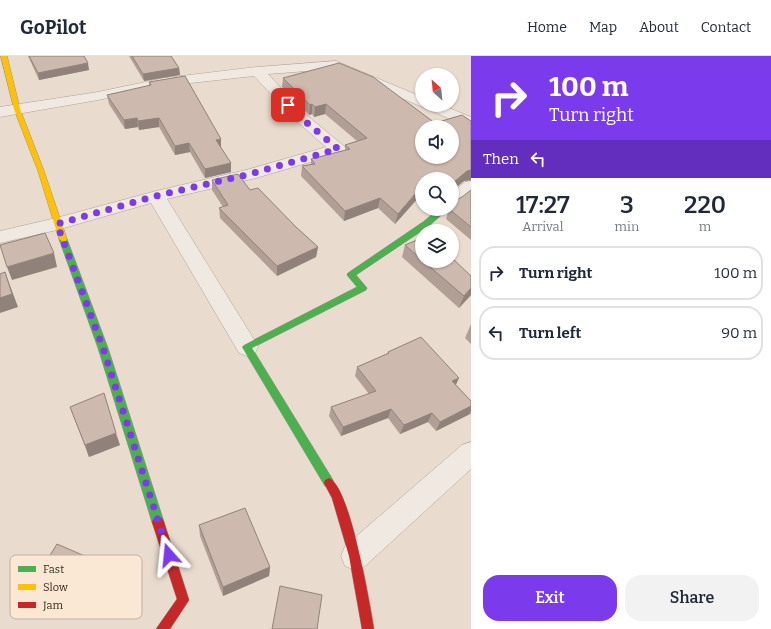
<!DOCTYPE html>
<style>
body{margin:0;font-family:Bitter,serif;background:#f2f2f3;color:#1f2937;height:100vh;display:flex;flex-direction:column;font-size:15px;white-space:nowrap}
*{box-sizing:border-box;margin:0}
p{font-size:13px;color:#747a83}
.icon{flex:none;width:22px;height:22px;fill:none;stroke:currentColor;stroke-width:2;stroke-linecap:round;stroke-linejoin:round}
.map{position:relative;flex:1;overflow:hidden}
.side{display:flex;flex-direction:column;background:#fff;width:300px}
.side>*{flex:none}
.banner{background:#7c3aed;color:#fff;overflow:hidden}
.needle{width:26px;rotate:333deg}
.controls{position:absolute;left:415px;top:12px;display:grid;gap:8px}
.controls a{display:grid;place-items:center;width:44px;height:44px;border-radius:50%;background:#fff;box-shadow:0 1px 3px #0004;font-size:20px}
.pin{position:absolute;display:grid;place-items:center;width:34px;height:34px;color:#fff;margin:-17px;border-radius:8px;box-shadow:0 2px 6px #0006}
.me{position:absolute;width:44px;margin:-22px;rotate:342deg;stroke-linejoin:round;filter:drop-shadow(0 0 3px #0008)}
.turn{display:flex;align-items:center;gap:14px;height:84px;padding:0 12px;font-size:18px}
.turn .icon{width:52px;height:52px;stroke-width:2.5}
.turn b{display:block;font-size:28px;line-height:34px}
.then{display:flex;align-items:center;height:38px;padding:0 12px;background:#0003;gap:8px;font-size:15px}
.eta{display:flex;justify-content:space-evenly;align-items:center;height:68px;text-align:center}
.eta b{font-size:24px;font-weight:600;line-height:28px}
.primary-button{display:flex;gap:8px;margin-top:auto;padding:8px 12px}
.primary-button a{flex:1;height:46px;border-radius:16px;background:#7c3aed;color:#fff;font-size:16px;font-weight:600;line-height:46px;text-align:center}
.primary-button a+a{background:#f2f2f3;color:#1f2937}
ul{padding:0;list-style:none}
li{display:flex;align-items:center;gap:12px;height:54px;margin:0 8px 6px;padding:0 4px;border:2px solid #e0e1e3;border-radius:16px}
li div{flex:1}
li b{display:block;font-size:15px}
li em{font-style:normal}
header{display:flex;align-items:center;gap:24px;box-sizing:border-box;height:56px;padding:0 20px;background:#fff;border-bottom:1px solid #e0e1e3}
header strong{font-size:19px}
nav{display:flex;gap:22px;margin-inline-start:auto;font-size:14px}
main{display:flex;flex:1;min-height:0}
.map>svg:first-child{display:block}
.lines{fill:none;stroke-linecap:round;stroke-linejoin:round}
.street-casing{stroke:#aea197;stroke-width:1}
.fast-casing{stroke:#9e9187;stroke-width:1}
.slow-casing{stroke:#9e9187;stroke-width:1}
.jam-casing{stroke:#9e9187;stroke-width:1}
.street{fill:#f0e9e1;fill-rule:evenodd}
.fast{fill:#4caf50;fill-rule:evenodd}
.slow{fill:#ffc107;fill-rule:evenodd}
.jam{fill:#c62828;fill-rule:evenodd}
.wall{fill:#b19f96}
.shaded-wall{fill:#90827a}
.building{fill:#ceb9ae;stroke:#90827a;fill-rule:evenodd}
.route{stroke:#7c3aed;stroke-width:7;stroke-dasharray:0 12.6}
.key{fill:#fae8d4;stroke:#c2ae9d;stroke-width:1}
.key-label{font-size:11px;fill:#3f271d}
</style>
<header>
<strong>GoPilot</strong>
<nav><a>Home</a><a>Map</a><a>About</a><a>Contact</a></nav>
</header>
<main>
<div class="map">
<svg width="471" height="573" viewBox="0 0 471 573">
<rect width="100%" height="100%" fill="#e9dcce"/>
<g class="lines">
<g class="street-casing">
<path id="street" d="M336,5l86,36v8h20l29,12v11l-137,-59 -66,5 36,39 40,33 2,3 -2,3 -88,26 -89,21 88,142 3,6 -3,6 -8,3 -8,-3 -88,-150 -94,27 -57,13v-12l56,-13 100,-27 90,-21 80,-23 -32,-28 -40,-43 -90,10 -66,14 -98,17v-10l98,-15 66,-14 93,-11z
M471,125v14l-13,11 -6,2v-15l13,-11z
M471,386v27l-106,97 -10,4 -10,-4 -4,-10 4,-10 117,-101z"/>
</g>
<g class="fast-casing">
<path id="fast" d="M439,153h9l-19,17 -73,49 11,13 -1,2 -114,58 81,132 1,3 -1,3 -4,2 -4,-2 -83,-139 2,-2 113,-58 -10,-12 1,-2 75,-51z
M63,180l4,3 41,109 56,174 -2,4 -4,1 -4,-1 -2,-4 -54,-174 -39,-109z"/>
</g>
<g class="slow-casing">
<path id="slow" d="M1,0h6l13,53 24,62 23,68 -1,2 -3,1 -4,-3 -21,-68 -24,-62z"/>
</g>
<g class="jam-casing">
<path id="jam" d="M329,422c21,8 41,126 45,151h-12l-13,-73 -17,-58 -8,-15 1,-3z
M158,461l4,1 2,4 25,78 -19,29h-14l21,-30 -25,-77 2,-4z"/>
</g>
<use href="#street" class="street"/>
<use href="#fast" class="fast"/>
<use href="#slow" class="slow"/>
<use href="#jam" class="jam"/>
</g>
<path class="wall" d="M28,0h56l5,14 -50,10z
M129,0h42l8,12 1,7 -36,6z
M283,22l152,45 36,-2v59l-7,1 -10,8v9l-2,5v-24h-30v20l-3,-2 -24,27 -17,-16 -34,13 -43,-45 1,-10 9,-2v-5l34,-9v-5l12,-4 -32,-27 -11,3 -2,-3 -3,1 -27,-28z
M149,26l72,57v9l10,15v9l-26,6 -15,-26 -15,3 -16,-28 -20,3 -1,-3 -13,2 -16,-25 -2,-9 42,-9z
M212,124l38,10 46,37 22,20 -2,10 -39,19 -57,-58 -1,-10 4,-1 -11,-17z
M471,134v50l-25,-21 3,-10z
M422,182v23h30l19,34 -12,13 -57,-51 3,-12z
M471,268v20l-6,-6z
M388,296l68,33 15,16v10l-1,3 -34,17 -8,-9 -28,12 -12,-16 -47,18 -12,-20 2,-9 38,-13 -14,-18 2,-9 30,-13z
M70,351l50,38 -31,12z
M199,469l71,42 -1,9 -46,20 -23,-60z
M94,504l2,5 -17,30 -37,-17 -3,-5z"/>
<path class="shaded-wall" d="M88,7l1,7 -50,10 -1,-7z
M179,12l1,7 -36,6 -1,-7z
M312,48v10l-3,1 1,-10z
M326,48l-1,10 -11,3 1,-10z
M137,62l1,9 -13,2 -1,-9z
M159,62v9l-20,3 -1,-9z
M221,83v9l-5,-8z
M189,87l1,9 -15,3v-9z
M231,107v9l-26,6v-9z
M471,114v10l-7,1 -12,10 2,-9 13,-11z
M421,131l-2,10 -24,27 3,-10z
M380,142l-2,10 -34,13 1,-10z
M318,191l-2,10 -39,19v-10z
M54,197l3,14 -45,13 -5,-13z
M5,216l13,35 -18,6v-15z
M471,232v7l-12,13 5,-12z
M459,322l-4,9 -3,-6z
M471,350v5l-1,3 -34,17 4,-9z
M391,353l-3,9 -47,18 2,-9z
M432,357l-4,9 -28,12 4,-9z
M116,377l4,12 -31,12 -4,-12z
M94,504l2,5 -17,30 -3,-5z
M270,511l-1,9 -46,20v-9z"/>
<path class="building" d="M29,0h55l4,7 -50,10z
M132,0h39l8,12 -36,6z
M339,7l34,14 62,46 27,-8 9,6v49l-4,1 -13,11v16h-2v-19h-30v8h-1l-23,27 -18,-16 -35,13 -43,-45 13,-2 -4,-5 39,-10 -5,-4 22,-7 -41,-34 -11,3 -3,-3 -2,1 -27,-27zM422,71h30v30h-30z
M185,20l36,63 -5,1 15,23 -26,6 -16,-26 -14,3 -16,-28 -21,3 -1,-3 -13,2 -17,-25 44,-10 -2,-3z
M238,118l12,16 8,-2 38,39 22,20 -41,19 -58,-58 9,-3 -16,-25z
M471,134v37l-22,-18h3v-3l6,-7 4,-2z
M45,177l9,20 -47,14 -7,-22z
M422,182v22l-17,-15z
M452,202l19,18v12l-7,8 -41,-35h29z
M5,216l7,22 -12,4v-24z
M421,281l38,41 -7,3 19,20v5l-31,16 -8,-9 -28,12 -13,-16 -48,18 -12,-20 45,-16 -19,-24 32,-14 -1,-1z
M104,337l12,40 -31,12 -15,-38z
M245,452l25,59 -47,20 -24,-62z
M57,488l37,16 -18,30 -37,-17z
M280,530l42,9 -5,34h-45z"/>
<g class="lines">
<path class="route" d="M169,499l-66,-207 -46,-124 99,-28 94,-22 88,-25 -39,-33 -11,-11"/>
</g>
<rect x="10" y="499" width="132" height="64" rx="6" class="key"/>
<rect x="18" y="510" width="18" height="6" fill="#4caf50"/>
<rect x="18" y="528" width="18" height="6" fill="#ffc107"/>
<rect x="18" y="546" width="18" height="6" fill="#c62828"/>
<g class="key-label">
<text x="43" y="517">Fast</text>
<text x="43" y="535">Slow</text>
<text x="43" y="553">Jam</text>
</g>
</svg>
<div class="controls">
<a><svg class="needle" viewBox="-14 -14 28 28"><path d="M0-13l5 13h-10z" fill="#e53935"/><path d="M0 13l5-13h-10z" fill="#747a83"/></svg></a>
<a><svg class="icon" aria-label="sound" viewBox="0 0 24 24"><path d="M4 9h4l5-4v14l-5-4H4zM17 9q2 3 0 6"/></svg></a>
<a><svg class="icon" aria-label="search" viewBox="0 0 24 24"><circle cx="10" cy="10" r="6"/><path d="M15 15l6 6"/></svg></a>
<a><svg class="icon" aria-label="layers" viewBox="0 0 24 24"><path d="M12 4l9 5-9 5-9-5zM3 14l9 5 9-5"/></svg></a>
</div>
<div class="pin" style="left:288px;top:49px;background:#d93025"><svg class="icon" aria-label="arrive" viewBox="0 0 24 24"><path d="M6 21V4h12l-3 4 3 4H6"/></svg></div>
<svg class="me" style="left:169px;top:499px" viewBox="-20 -20 40 40"><path d="M0-17L14 15 0 8-14 15z" fill="#7c3aed" stroke="#fff" stroke-width="4"/></svg>
</div>
<section class="side">
<div class="banner">
<div class="turn"><svg class="icon" aria-label="right" viewBox="0 0 24 24"><path d="M7 20v-9h11M14 6l5 5-5 5"/></svg><div><b>100 m</b>Turn right</div></div>
<div class="then">Then<svg class="icon" aria-label="left" viewBox="0 0 24 24"><path d="M17 20v-9H6M10 6l-5 5 5 5"/></svg></div>
</div>
<div class="eta">
<div><b>17:27</b><p>Arrival</p></div>
<div><b>3</b><p>min</p></div>
<div><b>220</b><p>m</p></div>
</div>
<ul>
<li><svg class="icon" aria-label="right" viewBox="0 0 24 24"><path d="M7 20v-9h11M14 6l5 5-5 5"/></svg><div><b>Turn right</b></div><em>100 m</em></li>
<li><svg class="icon" aria-label="left" viewBox="0 0 24 24"><path d="M17 20v-9H6M10 6l-5 5 5 5"/></svg><div><b>Turn left</b></div><em>90 m</em></li>
</ul>
<div class="primary-button"><a>Exit</a><a>Share</a></div>
</section>
</main>
